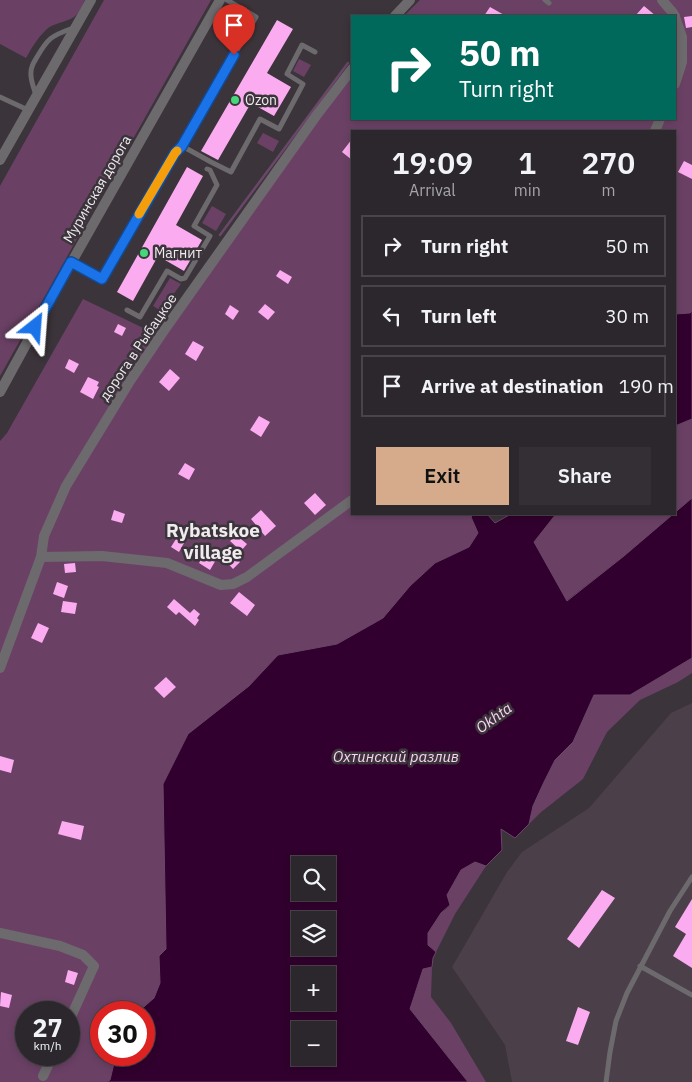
<!DOCTYPE html>
<meta charset="utf-8">
<style>
body{margin:0;font-family:"IBM Plex Sans",sans-serif;background:#342f34;color:#f1f3f6;height:100vh;display:flex;flex-direction:column;font-size:19px;white-space:nowrap}
*{box-sizing:border-box;margin:0}
p{font-size:16px;color:#a6a5a9}
.icon{flex:none;width:28px;height:28px;fill:none;stroke:currentColor;stroke-width:2;stroke-linecap:round;stroke-linejoin:round}
.map{position:relative;flex:1;overflow:hidden}
.details{position:absolute;left:351px;top:130px;width:325px;height:385px;display:flex;flex-direction:column;background:#2c272c;border-radius:0px;box-shadow:0 2px 8px #0003,0 0 0 1px #484448}
.details>*{flex:none}
.top-card{position:absolute;left:351px;top:15px;width:325px;height:105px;border-radius:0px;box-shadow:0 2px 8px #0003,0 0 0 1px #484448;background:#00695c;color:#fff;overflow:hidden}
.fabs{position:absolute;left:291px;top:856px;display:grid;gap:10px}
.fabs a{display:grid;place-items:center;width:45px;height:45px;border-radius:0px;background:#2c272c;box-shadow:0 2px 8px #0003,0 0 0 1px #484448;font-size:25px}
.speed{position:absolute;left:15px;top:1001px;display:flex;gap:10px;font-size:25px;font-weight:700;text-align:center}
.speed>*{display:grid;place-content:center;width:65px;height:65px;border-radius:50%;background:#2c272c;box-shadow:0 2px 8px #0003,0 0 0 1px #484448;line-height:1}
.speed small{font-size:12px;font-weight:400}
.speed .limit{border:8px solid #d22;background:#fff;color:#111}
.pin{position:absolute;display:grid;place-items:center;width:42px;height:42px;color:#fff;margin:-51px -21px;border-radius:50% 50% 50% 0;rotate:-45deg;box-shadow:0 0 5px #0007}
.pin .icon{rotate:45deg}
.me{position:absolute;width:55px;margin:-28px;rotate:28deg;stroke-linejoin:round;filter:drop-shadow(0 0 4px #0008)}
.turn{display:flex;align-items:center;gap:18px;height:105px;padding:0 25px;font-size:22px}
.turn .icon{width:65px;height:65px;stroke-width:2.5}
.turn b{display:block;font-size:35px;line-height:42px}
.eta{display:flex;justify-content:space-evenly;align-items:center;height:85px;text-align:center}
.eta b{font-size:30px;font-weight:600;line-height:35px}
.primary-button{display:flex;gap:10px;margin-top:auto;padding:10px 25px}
.primary-button a{flex:1;height:58px;border-radius:0px;background:#d6ab8b;color:#111;font-size:20px;font-weight:600;line-height:58px;text-align:center}
.primary-button a+a{background:#342f34;color:#f1f3f6}
ul{padding:0;list-style:none}
li{display:flex;align-items:center;gap:15px;height:62px;margin:0 10px 8px;padding:0 15px;border:2px solid #484448;border-radius:0px}
li div{flex:1}
li b{display:block;font-size:19px}
li em{font-style:normal}
.map>svg:first-child{display:block}
.built{fill:#4b3f49}
.green{fill:#6a4165;fill-rule:evenodd}
.water{fill:#31002e;stroke:#6a4668;fill-rule:evenodd}
.lines{fill:none;stroke-linecap:round;stroke-linejoin:round}
.stream{stroke:#6a4668;stroke-width:2.5}
.building{fill:#fbacf0}
.service{stroke:#6d6a6d;stroke-width:5}
.minor{stroke:#6d6a6d;stroke-width:10}
.route-casing{stroke:#114b97;stroke-width:12}
.route{stroke:#1a73e8;stroke-width:9}
.slow{stroke:#f59e0b;stroke-width:9}
.poi-dot{fill:#45d77a;stroke:#3b343a;stroke-width:2}
.labels{text-anchor:middle;stroke-width:5;stroke-linejoin:round;paint-order:stroke}
.poi-label{font-size:14px;fill:#efebef;stroke:#3b343a;text-anchor:start}
.street-label{font-size:14px;fill:#efebef;stroke:#3b343a}
.water-label{font-size:15px;font-style:italic;fill:#fbd3f4;stroke:#3b343a}
.district-label{font-size:19px;font-weight:bold;fill:#efebef;stroke:#3b343a}
</style>
<div class="map">
<svg width="692" height="1082" viewBox="0 0 692 1082">
<rect width="100%" height="100%" fill="#3b343a"/>
<path class="built" d="M692,703v379h-180l-7,-37 -53,-78 55,-95 15,-20 67,-44 82,-95z"/>
<path class="green" d="M0,0h85c-2,4 -5,10 -8,14 -6,8 -21,8 -29,14 -9,8 -16,19 -22,30l-26,-14z
M104,0h107l-211,376v-190z
M420,0h272v311l-2,2 -15,1v-183h-323v383h122l-2,3 6,16 -9,14 -34,16 -25,23 -27,32 -46,26 -59,11 -29,31 -83,263 -7,7 2,27 -7,15 -16,14h-37v43h15l-6,26 -3,1h-107v-641l7,-8 76,-134 81,39 159,-225 29,-37v43h323v-103h-271zM26,1012h43v43h-43z
M299,59l12,6 -7,12 -11,-6z
M263,133l16,8 -6,11 -16,-9z
M212,206l14,8 -10,17 -14,-8z
M170,278l11,6 -20,27 -8,-5z
M692,419v79l-17,15v-87z
M556,514h118l-50,42 -58,45 -32,-59z
M692,658v15l-14,9 -38,18 -33,32 -24,47 -43,34 -11,11 4,-18 11,-24 11,-22 18,-18 21,-47h36z
M475,862l11,4 -31,48 -19,38 -8,-7v-12l13,-20 9,-7 -3,-11 14,-25z
M432,967l-1,30 20,26 35,59h-18l-58,-73 13,-40z"/>
<path class="water" d="M692,311v108l-17,7v-112l15,-1z
M692,498v160l-62,37h-36l-21,47 -18,18 -11,22 -11,24 -4,18 -14,14 -14,-9 1,21 -16,16 -11,-4 -14,8 -14,25 3,10 -9,8 -13,20v12l8,7 -3,6 -1,9 -9,2 -13,40 58,73h-361l3,-2 6,-25h28v-43h-6l16,-14 6,-15 -1,-27 7,-7 -3,-165 25,-50 61,-48 29,-31 59,-11 46,-26 27,-32 25,-23 34,-16 9,-14 -7,-16 3,-3h13l8,9 16,-9h45l-22,28 33,59 57,-45zM300,865h28v27h-28zM300,920h28v28h-28zM300,975h28v27h-28zM300,1030h28v28h-28z"/>
<g class="lines">
<path class="stream" d="M220,235l128,-172"/>
</g>
<path class="building" d="M644,6l12,10h-21z
M490,7l16,9h-22z
M692,16v11l-6,1 -2,-11z
M277,20l16,9 -26,44 24,14 -17,29 -23,-13 -33,57 -17,-9z
M352,139v21l-10,-8z
M684,161l8,4v14l-14,-7z
M187,167l16,9 -27,49 26,15 -18,31 -26,-15 -25,45 -16,-9z
M280,270l12,7 -4,7 -12,-8z
M265,304l10,8 -7,8 -10,-8z
M230,305l9,6 -6,9 -8,-6z
M118,324l8,4 -4,8 -8,-4z
M193,341l11,6 -8,14 -11,-7z
M69,359l10,5 -5,9 -9,-5z
M170,369l10,9 -11,13 -10,-9z
M88,377l11,5 -2,4 2,1 -6,12 -13,-7z
M259,416l11,6 -9,15 -11,-7z
M185,463l10,6 -6,11 -11,-6z
M315,493l11,12 -11,10 -11,-12z
M114,510l11,4 -3,9 -11,-3z
M261,510l15,16 -11,10 -14,-17z
M236,535l11,9 -6,7 -11,-10z
M176,539l8,4 -5,9 -8,-5z
M206,551l11,7 -7,12 -11,-7z
M231,552l9,10 -7,7 -9,-10z
M75,563l1,9 -11,1 -1,-9z
M57,582l11,4 -4,12 -11,-4z
M239,592l16,13 -8,11 -17,-13z
M174,599l16,14 4,-4 6,5 -3,4 2,2 -4,6 -16,-14 -3,3 -9,-8z
M63,601l14,2 -2,11 -14,-2z
M38,623l11,5 -7,15 -11,-5z
M166,677l10,10 -12,11 -10,-10z
M0,756l14,4 -3,13 -11,-3z
M62,821l22,5 -3,14 -23,-6z
M602,890l13,8 -36,50 -12,-9z
M692,899v69l-19,-12 13,-22 -11,-7z
M68,970l10,3 -4,12 -9,-3z
M1,992l11,3 -3,13 -9,-2z
M578,1007l12,5 -12,33 -12,-4z"/>
<g class="lines">
<path class="service" d="M545,0l4,3
M36,95c-2,-7 -6,-15 -5,-23 0,-6 3,-10 6,-15 11,-19 14,-21 36,-29
M0,97l28,13
M182,146l29,16 20,10 29,-53 19,10 24,-45 -16,-10 15,-29 13,7
M72,262l30,17 73,-126 7,-7 74,-129 -29,-17
M127,310l13,7 27,-46 14,8 4,-1 25,-42 -16,-10 23,-41 -7,-15 -3,-1
M640,966l52,29
M606,1082l4,-30 6,-31 11,-28 43,-82 22,-34"/>
<path class="minor" d="M662,0l11,13 2,3
M395,16l15,-16
M675,17l7,20v25l-7,22
M655,131l5,-12
M0,160l91,-160
M0,392l53,-97 167,-295
M41,557l61,-1 65,7 54,22 12,-1 14,-7 105,-77
M0,668l41,-111 3,-21 22,-50 64,-105 35,-52 151,-213 36,-47
M0,933l60,13 23,9 11,11 -25,55
M43,1076l10,-21"/>
</g>
<g class="lines">
<g class="route-casing">
<path id="route" d="M35,327l36,-65 31,17 73,-126 7,-7 52,-91"/>
</g>
<use href="#route" class="route"/>
<path class="slow" d="M139,214l36,-61 2,-2"/>
</g>
<g class="poi-dot">
<circle cx="235" cy="100" r="5"/>
<circle cx="144" cy="253" r="5"/>
</g>
<g class="labels">
<g class="poi-label">
<text x="245" y="105">Ozon</text>
<text x="154" y="258">Магнит</text>
</g>
<g class="street-label">
<text transform="translate(97 189) rotate(-60)" y="5">Муринская дорога</text>
<text transform="translate(138 347) rotate(-56)" y="5">дорога в Рыбацкое</text>
</g>
<g class="water-label">
<text transform="translate(494 718) rotate(-36)" y="5">Okhta</text>
<text x="396" y="762">Охтинский разлив</text>
</g>
<g class="district-label">
<text x="213" y="537">Rybatskoe<tspan x="213" dy="22">village</tspan></text>
</g>
</g>
</svg>
<div class="fabs">
<a><svg class="icon" aria-label="search" viewBox="0 0 24 24"><circle cx="10" cy="10" r="6"/><path d="M15 15l6 6"/></svg></a>
<a><svg class="icon" aria-label="layers" viewBox="0 0 24 24"><path d="M12 4l9 5-9 5-9-5zM3 14l9 5 9-5"/></svg></a>
<a>+</a>
<a>−</a>
</div>
<div class="speed"><div>27<small>km/h</small></div><div class="limit">30</div></div>
<div class="pin" style="left:234px;top:55px;background:#d93025"><svg class="icon" aria-label="arrive" viewBox="0 0 24 24"><path d="M6 21V4h12l-3 4 3 4H6"/></svg></div>
<svg class="me" style="left:35px;top:327px" viewBox="-20 -20 40 40"><path d="M0-17L14 15 0 8-14 15z" fill="#1a73e8" stroke="#fff" stroke-width="4"/></svg>
<div class="top-card">
<div class="turn"><svg class="icon" aria-label="right" viewBox="0 0 24 24"><path d="M7 20v-9h11M14 6l5 5-5 5"/></svg><div><b>50 m</b>Turn right</div></div>
</div>
<section class="details">
<div class="eta">
<div><b>19:09</b><p>Arrival</p></div>
<div><b>1</b><p>min</p></div>
<div><b>270</b><p>m</p></div>
</div>
<ul>
<li><svg class="icon" aria-label="right" viewBox="0 0 24 24"><path d="M7 20v-9h11M14 6l5 5-5 5"/></svg><div><b>Turn right</b></div><em>50 m</em></li>
<li><svg class="icon" aria-label="left" viewBox="0 0 24 24"><path d="M17 20v-9H6M10 6l-5 5 5 5"/></svg><div><b>Turn left</b></div><em>30 m</em></li>
<li><svg class="icon" aria-label="arrive" viewBox="0 0 24 24"><path d="M6 21V4h12l-3 4 3 4H6"/></svg><div><b>Arrive at destination</b></div><em>190 m</em></li>
</ul>
<div class="primary-button"><a>Exit</a><a>Share</a></div>
</section>
</div>
